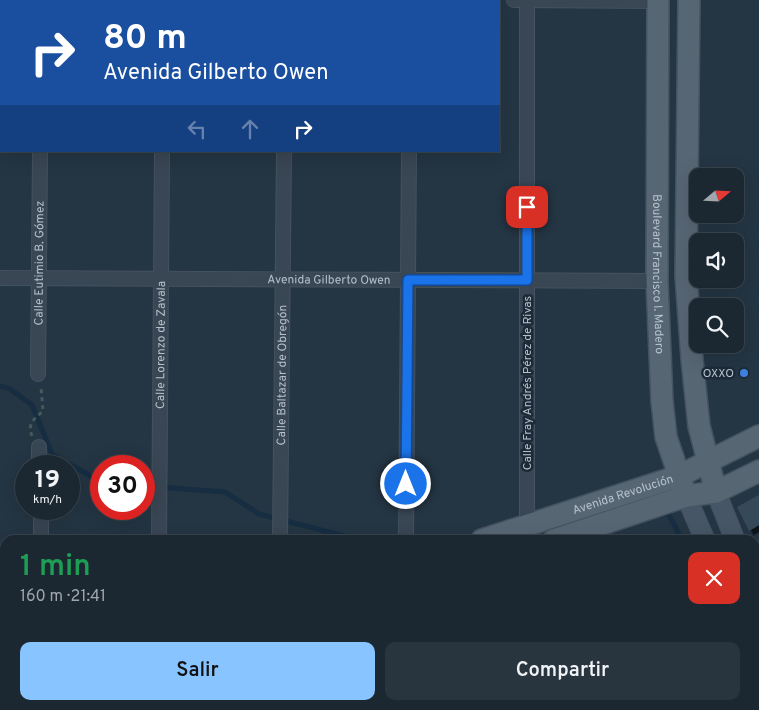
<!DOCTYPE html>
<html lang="es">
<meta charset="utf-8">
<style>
body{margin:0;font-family:Overpass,sans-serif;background:#28343e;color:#f1f3f6;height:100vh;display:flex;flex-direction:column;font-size:19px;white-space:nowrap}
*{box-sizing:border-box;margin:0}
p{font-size:16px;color:#a0a6ac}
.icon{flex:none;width:28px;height:28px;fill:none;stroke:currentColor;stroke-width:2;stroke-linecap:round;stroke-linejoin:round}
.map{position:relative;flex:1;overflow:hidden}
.details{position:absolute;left:0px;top:535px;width:760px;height:175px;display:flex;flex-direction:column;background:#1b2832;border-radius:15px 15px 0 0;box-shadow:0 5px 20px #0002,0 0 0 1px #39444d}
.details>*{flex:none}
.hud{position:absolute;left:0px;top:0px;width:500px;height:152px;box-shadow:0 5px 20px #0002,0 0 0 1px #39444d;background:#1a4fa0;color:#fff;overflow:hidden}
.needle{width:32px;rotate:71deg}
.controls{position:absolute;left:689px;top:168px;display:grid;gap:10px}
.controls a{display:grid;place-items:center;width:55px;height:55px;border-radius:10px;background:#1b2832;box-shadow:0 5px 20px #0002,0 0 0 1px #39444d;font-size:25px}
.speed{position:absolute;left:15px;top:455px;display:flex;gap:10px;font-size:25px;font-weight:700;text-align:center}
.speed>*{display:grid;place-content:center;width:65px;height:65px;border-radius:50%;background:#1b2832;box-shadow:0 5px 20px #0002,0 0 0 1px #39444d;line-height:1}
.speed small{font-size:12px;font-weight:400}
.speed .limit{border:8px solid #d22;background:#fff;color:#111}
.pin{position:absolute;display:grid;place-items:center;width:42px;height:42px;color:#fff;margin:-21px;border-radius:10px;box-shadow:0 2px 8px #0006}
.me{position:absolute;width:55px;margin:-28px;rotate:0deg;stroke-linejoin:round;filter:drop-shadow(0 0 4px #0008)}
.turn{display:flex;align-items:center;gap:18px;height:105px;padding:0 20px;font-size:22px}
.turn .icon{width:65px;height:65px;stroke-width:2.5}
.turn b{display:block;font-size:35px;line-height:42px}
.lanes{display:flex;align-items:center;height:48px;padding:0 20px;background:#0003;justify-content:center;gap:25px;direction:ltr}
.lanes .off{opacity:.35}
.round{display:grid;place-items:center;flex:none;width:52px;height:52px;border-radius:10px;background:#28343e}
.summary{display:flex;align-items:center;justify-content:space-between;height:85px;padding:0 20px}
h1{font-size:30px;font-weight:600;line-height:38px;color:#1e9e55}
.cta{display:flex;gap:10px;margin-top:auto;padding:10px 20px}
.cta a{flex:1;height:58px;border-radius:10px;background:#88c4ff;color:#111;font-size:20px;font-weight:600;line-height:58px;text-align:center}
.cta a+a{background:#28343e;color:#f1f3f6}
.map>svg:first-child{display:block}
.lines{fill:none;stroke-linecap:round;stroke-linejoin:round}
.stream{stroke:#162d42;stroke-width:5}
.building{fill:#364a59;filter:url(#shadow)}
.service-casing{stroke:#45525f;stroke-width:9}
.minor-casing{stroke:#45525f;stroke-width:16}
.secondary-casing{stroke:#45525f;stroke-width:21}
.primary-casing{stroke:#45525f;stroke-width:24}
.path{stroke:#405c5b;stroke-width:3;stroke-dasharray:4 4;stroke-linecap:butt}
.service{stroke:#394653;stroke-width:7}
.minor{stroke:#394653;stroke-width:14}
.secondary{stroke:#465666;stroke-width:19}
.primary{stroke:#576673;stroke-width:21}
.route-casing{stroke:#114b97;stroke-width:12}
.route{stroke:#1a73e8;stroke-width:9}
.shop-dot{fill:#3f7fe0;stroke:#1d2b38;stroke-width:2}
.labels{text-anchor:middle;stroke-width:5;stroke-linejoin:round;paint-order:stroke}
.street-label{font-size:12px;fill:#b6c1cd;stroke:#1d2b38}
.poi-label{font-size:12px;fill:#b6c1cd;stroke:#1d2b38;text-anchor:end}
</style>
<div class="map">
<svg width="759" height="710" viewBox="0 0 759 710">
<defs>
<filter id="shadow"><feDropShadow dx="4.5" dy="4.5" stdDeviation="0" flood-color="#0009"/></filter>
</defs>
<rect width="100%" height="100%" fill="#243543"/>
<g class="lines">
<path class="stream" d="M0,386l10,3 22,16 20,49 49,28
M144,486l81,6 34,22 101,26
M662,515l6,-2 14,27
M755,690l4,8"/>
</g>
<path class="building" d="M759,495v30l-10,6 -12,-24z
M633,705h29l2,5h-29z"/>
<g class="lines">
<g class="service-casing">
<path id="service" d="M690,705l1,5"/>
</g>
<g class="minor-casing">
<g id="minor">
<path d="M514,0l144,1"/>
<path d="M41,1v-1"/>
<path d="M163,1v-1"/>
<path d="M285,1v-1"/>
<path d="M410,1v-1"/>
<path id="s1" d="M0,278l657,3"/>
<path id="s2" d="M38,374l2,-223"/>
<path d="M39,447v19"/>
<path d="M41,509v31"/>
<path d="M527,526v-526"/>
<path id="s3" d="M159,540l3,-389"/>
<path id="s4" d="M280,540l4,-389"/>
<path d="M406,540l3,-389"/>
<path d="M185,705l3,5"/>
<path d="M333,705l3,5"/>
<path d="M473,705l2,5"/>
<path d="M612,705l3,5"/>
</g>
</g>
<g class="secondary-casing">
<path id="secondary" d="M716,492l19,48
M686,496l19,44
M755,594l4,9
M755,649l4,8"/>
</g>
<g class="primary-casing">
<g id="primary">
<path id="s5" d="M658,0l-1,281 5,120 4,36 20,59"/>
<path d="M689,0l-3,276 6,83 7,67 17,66"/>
<path id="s6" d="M482,540l197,-64 80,-40"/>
<path d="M554,540l132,-44 30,-4 43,-21"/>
<path d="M0,701l5,-2"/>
<path d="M36,710l15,-5"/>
</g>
</g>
<path class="path" d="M32,436c-5,-12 2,-17 11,-25l-2,-24"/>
<use href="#service" class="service"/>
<use href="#minor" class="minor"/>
<use href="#secondary" class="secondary"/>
<use href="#primary" class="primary"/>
</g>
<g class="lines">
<g class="route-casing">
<path id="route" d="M406,484l2,-204h119v-73"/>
</g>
<use href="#route" class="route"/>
</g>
<circle class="shop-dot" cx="744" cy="373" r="5"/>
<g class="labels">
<g class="street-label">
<text dy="4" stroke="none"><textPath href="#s2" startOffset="111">Calle Eutimio B. Gómez</textPath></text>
<text dy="4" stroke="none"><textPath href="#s5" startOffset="274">Boulevard Francisco I. Madero</textPath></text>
<text dy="4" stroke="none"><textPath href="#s1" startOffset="329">Avenida Gilberto Owen</textPath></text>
<text dy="4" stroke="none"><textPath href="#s3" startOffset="195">Calle Lorenzo de Zavala</textPath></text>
<text dy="4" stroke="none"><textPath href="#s4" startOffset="165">Calle Baltazar de Obregón</textPath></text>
<text transform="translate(527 383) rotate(-90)" y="4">Calle Fray Andrés Pérez de Rivas</text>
<text dy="4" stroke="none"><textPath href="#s6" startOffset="148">Avenida Revolución</textPath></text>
</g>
<g class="poi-label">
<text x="734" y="377">OXXO</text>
</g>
</g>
</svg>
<div class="controls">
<a><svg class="needle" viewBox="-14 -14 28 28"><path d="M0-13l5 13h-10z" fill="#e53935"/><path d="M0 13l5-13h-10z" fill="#a0a6ac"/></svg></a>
<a><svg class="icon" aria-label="sound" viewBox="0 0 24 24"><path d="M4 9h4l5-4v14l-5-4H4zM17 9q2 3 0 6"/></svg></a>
<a><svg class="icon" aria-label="search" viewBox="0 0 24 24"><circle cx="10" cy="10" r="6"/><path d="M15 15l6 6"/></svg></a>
</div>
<div class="speed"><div>19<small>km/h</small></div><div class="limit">30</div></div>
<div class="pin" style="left:527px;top:207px;background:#d93025"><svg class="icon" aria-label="arrive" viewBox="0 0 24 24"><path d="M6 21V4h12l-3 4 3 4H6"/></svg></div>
<svg class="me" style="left:406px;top:484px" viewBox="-20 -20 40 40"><circle r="17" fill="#1a73e8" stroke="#fff" stroke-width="3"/><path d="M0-11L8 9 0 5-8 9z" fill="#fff"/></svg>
<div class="hud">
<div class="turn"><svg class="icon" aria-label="right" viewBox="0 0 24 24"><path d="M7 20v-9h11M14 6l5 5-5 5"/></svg><div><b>80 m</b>Avenida Gilberto Owen</div></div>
<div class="lanes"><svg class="icon off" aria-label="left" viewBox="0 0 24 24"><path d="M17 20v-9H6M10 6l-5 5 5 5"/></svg><svg class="icon off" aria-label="ahead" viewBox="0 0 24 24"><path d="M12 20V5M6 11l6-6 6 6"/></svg><svg class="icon" aria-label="right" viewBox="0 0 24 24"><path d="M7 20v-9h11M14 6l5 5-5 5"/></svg></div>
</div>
<section class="details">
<div class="summary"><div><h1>1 min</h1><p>160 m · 21:41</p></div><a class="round" style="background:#d93025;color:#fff"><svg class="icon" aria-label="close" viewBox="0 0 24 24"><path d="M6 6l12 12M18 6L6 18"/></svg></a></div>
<div class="cta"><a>Salir</a><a>Compartir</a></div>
</section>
</div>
